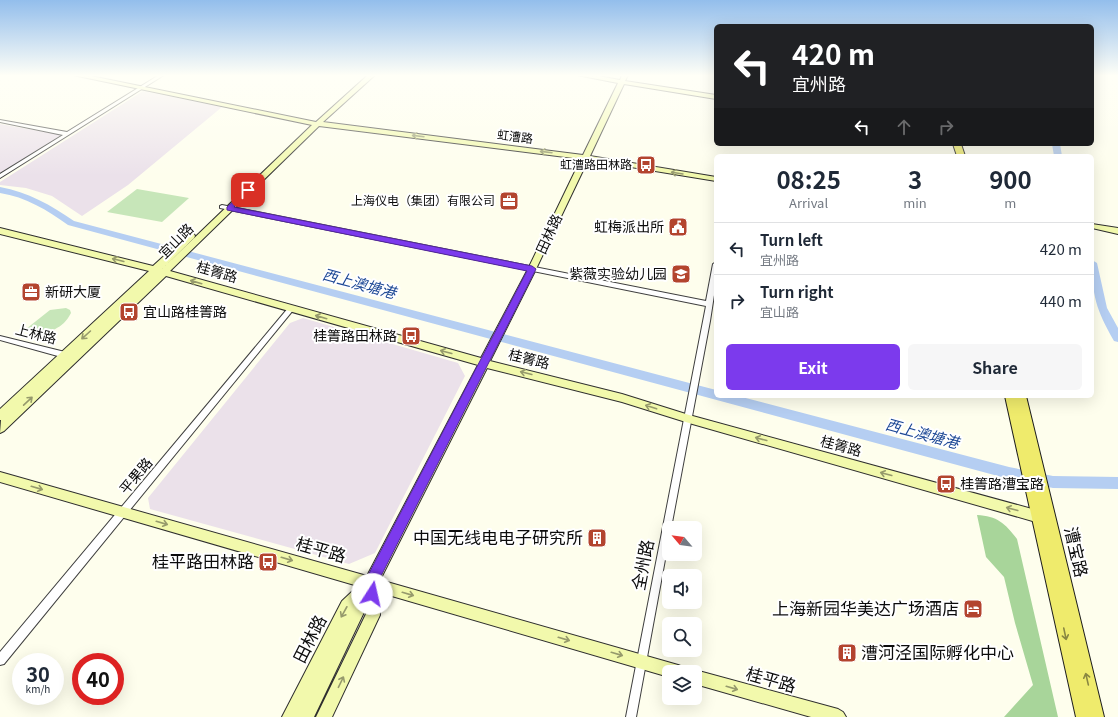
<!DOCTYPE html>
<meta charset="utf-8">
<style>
body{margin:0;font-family:Georgia,"Noto Sans SC",serif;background:#f6f6f7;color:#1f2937;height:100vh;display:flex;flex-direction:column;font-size:15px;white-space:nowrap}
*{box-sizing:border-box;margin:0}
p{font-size:13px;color:#747a83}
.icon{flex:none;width:22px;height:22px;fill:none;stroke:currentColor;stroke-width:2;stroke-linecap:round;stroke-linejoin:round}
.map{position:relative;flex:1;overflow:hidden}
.panel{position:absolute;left:714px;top:154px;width:380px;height:244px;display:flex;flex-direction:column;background:#fff;border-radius:6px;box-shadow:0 4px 16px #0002}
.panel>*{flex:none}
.hud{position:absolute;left:714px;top:24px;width:380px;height:122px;border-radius:6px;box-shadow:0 4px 16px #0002;background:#202124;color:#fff;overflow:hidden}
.needle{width:26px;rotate:299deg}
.buttons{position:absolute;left:662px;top:521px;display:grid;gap:8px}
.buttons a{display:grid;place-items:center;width:40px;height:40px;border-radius:6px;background:#fff;box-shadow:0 4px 16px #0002;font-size:20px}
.speed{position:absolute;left:12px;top:653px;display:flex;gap:8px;font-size:20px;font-weight:700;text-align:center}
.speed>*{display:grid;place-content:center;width:52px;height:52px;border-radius:50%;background:#fff;box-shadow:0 4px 16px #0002;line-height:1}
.speed small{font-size:10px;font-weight:400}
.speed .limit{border:6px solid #d22;background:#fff;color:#111}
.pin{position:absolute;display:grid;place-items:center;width:34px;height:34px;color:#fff;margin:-17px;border-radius:8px;box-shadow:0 2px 6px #0006}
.me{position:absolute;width:44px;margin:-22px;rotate:10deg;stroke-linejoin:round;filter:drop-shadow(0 0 3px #0008)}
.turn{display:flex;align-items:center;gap:14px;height:84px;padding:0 12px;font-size:18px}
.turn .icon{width:52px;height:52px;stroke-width:2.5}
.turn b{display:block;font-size:28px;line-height:34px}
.lanes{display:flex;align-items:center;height:38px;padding:0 12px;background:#0003;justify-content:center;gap:20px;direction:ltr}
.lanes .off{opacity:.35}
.eta{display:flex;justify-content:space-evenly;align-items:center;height:68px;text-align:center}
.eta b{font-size:24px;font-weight:700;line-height:28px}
.cta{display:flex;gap:8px;margin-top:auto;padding:8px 12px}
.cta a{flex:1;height:46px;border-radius:6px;background:#7c3aed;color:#fff;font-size:16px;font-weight:700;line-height:46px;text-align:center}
.cta a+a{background:#f6f6f7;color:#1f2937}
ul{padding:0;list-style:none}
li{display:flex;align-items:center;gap:12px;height:52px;padding:0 12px;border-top:1px solid #e0e1e3}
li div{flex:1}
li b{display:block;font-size:15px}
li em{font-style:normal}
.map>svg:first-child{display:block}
.industrial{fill:#ebe1ea}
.green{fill:#c7e6b9}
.forest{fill:#a8d59a}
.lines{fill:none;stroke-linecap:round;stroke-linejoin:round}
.river{fill:#b5cef2;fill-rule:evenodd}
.street-casing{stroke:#3f3f3f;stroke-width:2}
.secondary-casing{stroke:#2e2e2e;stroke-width:2}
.primary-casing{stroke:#1d1d1d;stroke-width:2}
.street{fill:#fff;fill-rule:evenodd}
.secondary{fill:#f2f9ac;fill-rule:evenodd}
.primary{fill:#efeb6c;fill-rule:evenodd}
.oneway{stroke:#969a6c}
.oneway2{stroke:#898741}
.route{fill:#7c3aed;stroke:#51269a}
.labels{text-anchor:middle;stroke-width:4;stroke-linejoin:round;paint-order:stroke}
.far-street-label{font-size:12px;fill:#0c0c0c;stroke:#fff}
.far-poi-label{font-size:12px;fill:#0c0c0c;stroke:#fff;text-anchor:end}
.poi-label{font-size:14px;fill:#0c0c0c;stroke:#fff;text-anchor:end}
.street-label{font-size:14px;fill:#0c0c0c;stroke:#fff}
.water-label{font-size:15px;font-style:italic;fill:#1e4996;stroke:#fff}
.near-poi-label{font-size:17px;fill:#0c0c0c;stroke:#fff;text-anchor:end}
.near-street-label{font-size:17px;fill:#0c0c0c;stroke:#fff}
</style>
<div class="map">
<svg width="1118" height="717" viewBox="0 0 1118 717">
<rect width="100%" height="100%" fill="#fefeed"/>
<path class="industrial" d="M143,91l79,16 -94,78 -46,31 -30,-20 -26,-8 -26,-3v-3z
M0,124l62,11 -62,38z
M303,318l155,45 7,13 -90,177 -26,11 -199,-55 -2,-11 142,-175z"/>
<path class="green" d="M137,189l52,9 -27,24 -55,-10z
M66,308l4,2 1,3c-8,16 -22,20 -39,21l-6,-5 24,-19z"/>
<path class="forest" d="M977,515c20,1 28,8 40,24l41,178h-54l29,-32 -18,-62 -11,-46 -18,-20z"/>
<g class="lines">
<path class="river" d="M1052,144h8l2,12h-8z
M0,187c28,5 51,18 74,34l642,169v6h22l271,71 44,9 65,1v12l-65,-1 -44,-9 -941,-254c-21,-15 -42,-28 -68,-32z
M1092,260l5,3 10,45 11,20v14l-4,-1c-18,-32 -22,-45 -22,-81z"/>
<g class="street-casing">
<path id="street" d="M159,75h5l-164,103v-4l63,-39 -63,-13v-2l67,12z
M222,205l484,96 7,-37 3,-2v20l-6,39 -39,207h-2v10l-33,179h-10l80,-411 -486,-98v-2z
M289,307h2l3,2 -290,355 -4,1v-13z
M0,336l65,16 3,3 -3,3 -65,-18z"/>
</g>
<g class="secondary-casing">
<path id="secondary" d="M73,75h13l230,47 52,-47h7l-52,47 260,33 35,-72 -41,-8h16l27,5 2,-5h6l-3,6 91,14v4l-92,-15 -34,72 126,21v4l-128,-21 -52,109 -46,92 132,33 67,21 354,97 4,2 2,4 -2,4 -4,2 -354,-101 -67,-21 -135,-34 -107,212 298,85 5,2 2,5h-16v5l-291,-85 2,23 -48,102h-16l50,-103v-6l-52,109h-16l3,-5 -3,5h-16l60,-116 16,-15 -358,-104v-10l367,104 111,-211 -312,-89 -162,155 -4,2 1,-13h-1v-11l149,-138 -149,-37v-6l153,38 35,-32h6l1,2 -1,2 -32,31 150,-144zM319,126l262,33 -53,110 -47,89 -311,-87z
M1092,224l26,4v6l-26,-6z
M695,670l143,39 5,3 3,5h-35l-116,-33v-12h-5z"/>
</g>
<g class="primary-casing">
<path id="primary" d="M953,144h8l4,12h-8z
M1005,396h21l78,321h-28z"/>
</g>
<use href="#street" class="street"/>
<use href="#secondary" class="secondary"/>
<use href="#primary" class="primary"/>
</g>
<defs><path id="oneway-shaft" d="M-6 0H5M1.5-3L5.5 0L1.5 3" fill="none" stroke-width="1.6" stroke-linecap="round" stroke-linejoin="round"/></defs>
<g class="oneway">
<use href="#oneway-shaft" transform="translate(418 136) rotate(-173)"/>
<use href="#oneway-shaft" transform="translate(546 152) rotate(-173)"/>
<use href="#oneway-shaft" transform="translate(677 173) rotate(-171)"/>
<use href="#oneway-shaft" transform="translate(118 260) rotate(-166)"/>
<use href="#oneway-shaft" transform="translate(196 282) rotate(-164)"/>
<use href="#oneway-shaft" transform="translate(321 317) rotate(-164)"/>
<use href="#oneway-shaft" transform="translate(86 335) rotate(138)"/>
<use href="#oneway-shaft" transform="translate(446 352) rotate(-165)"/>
<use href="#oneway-shaft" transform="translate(526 373) rotate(-166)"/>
<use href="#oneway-shaft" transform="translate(28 401) rotate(-43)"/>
<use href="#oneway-shaft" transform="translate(651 407) rotate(-162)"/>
<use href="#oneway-shaft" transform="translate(761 439) rotate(-165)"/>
<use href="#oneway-shaft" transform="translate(886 474) rotate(-165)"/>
<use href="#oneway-shaft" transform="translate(37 488) rotate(16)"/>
<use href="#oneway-shaft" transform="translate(1012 509) rotate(-165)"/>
<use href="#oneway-shaft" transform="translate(162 523) rotate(16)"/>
<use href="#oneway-shaft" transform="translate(287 559) rotate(16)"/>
<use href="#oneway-shaft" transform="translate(408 594) rotate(16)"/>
<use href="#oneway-shaft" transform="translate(344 612) rotate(119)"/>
<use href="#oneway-shaft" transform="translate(564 639) rotate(16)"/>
<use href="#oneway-shaft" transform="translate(617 654) rotate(16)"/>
<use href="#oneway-shaft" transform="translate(341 682) rotate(-64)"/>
<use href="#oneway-shaft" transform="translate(732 688) rotate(16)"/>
</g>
<g class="oneway2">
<use href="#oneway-shaft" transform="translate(1065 634) rotate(78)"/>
<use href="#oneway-shaft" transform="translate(1087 679) rotate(-103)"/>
</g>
<linearGradient id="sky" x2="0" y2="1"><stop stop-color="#93beec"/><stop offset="0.43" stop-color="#fffff7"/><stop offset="1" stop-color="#fffff7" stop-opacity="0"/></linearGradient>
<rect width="1118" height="176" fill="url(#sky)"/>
<path class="route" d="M248,188l3,2 -1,2 -16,15 298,59 4,3 -159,315 1,10 -2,4 -4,2 -5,-2c-2,-6 -3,-13 -1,-19l161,-308 -300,-61v-3z"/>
<defs>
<g id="bus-square" transform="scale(1)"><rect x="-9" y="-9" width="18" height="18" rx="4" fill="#b3442e" stroke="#fff"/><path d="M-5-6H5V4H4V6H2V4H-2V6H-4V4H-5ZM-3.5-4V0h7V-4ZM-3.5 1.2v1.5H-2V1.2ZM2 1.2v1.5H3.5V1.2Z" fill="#fff"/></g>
<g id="office-square" transform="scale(1)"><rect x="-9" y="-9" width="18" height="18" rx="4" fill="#b3442e" stroke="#fff"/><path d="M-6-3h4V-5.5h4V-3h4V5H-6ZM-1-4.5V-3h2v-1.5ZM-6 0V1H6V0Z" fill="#fff"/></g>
<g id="civic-square" transform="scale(1)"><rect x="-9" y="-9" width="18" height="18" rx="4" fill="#b3442e" stroke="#fff"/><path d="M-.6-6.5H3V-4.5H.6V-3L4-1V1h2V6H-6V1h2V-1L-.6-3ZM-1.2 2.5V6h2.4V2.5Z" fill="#fff"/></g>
<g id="school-square" transform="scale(1)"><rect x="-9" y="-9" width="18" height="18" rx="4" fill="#b3442e" stroke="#fff"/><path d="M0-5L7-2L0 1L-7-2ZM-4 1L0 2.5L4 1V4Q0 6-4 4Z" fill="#fff"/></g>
<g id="building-square" transform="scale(1)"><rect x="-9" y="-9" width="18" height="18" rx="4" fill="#b3442e" stroke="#fff"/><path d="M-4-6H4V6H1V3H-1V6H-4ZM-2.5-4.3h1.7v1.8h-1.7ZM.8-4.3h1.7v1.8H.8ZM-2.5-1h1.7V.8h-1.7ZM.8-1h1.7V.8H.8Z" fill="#fff"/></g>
<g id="hotel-square" transform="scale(1)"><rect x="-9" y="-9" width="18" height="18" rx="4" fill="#b3442e" stroke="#fff"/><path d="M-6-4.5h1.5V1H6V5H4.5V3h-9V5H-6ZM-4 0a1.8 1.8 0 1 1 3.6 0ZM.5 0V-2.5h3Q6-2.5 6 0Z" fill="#fff"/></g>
</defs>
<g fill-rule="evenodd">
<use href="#bus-square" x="646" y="165"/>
<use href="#office-square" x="509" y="201"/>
<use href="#civic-square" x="678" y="227"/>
<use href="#school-square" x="681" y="274"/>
<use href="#office-square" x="31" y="292"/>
<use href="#bus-square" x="129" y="312"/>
<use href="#bus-square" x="411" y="336"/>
<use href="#bus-square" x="946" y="484"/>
<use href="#building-square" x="597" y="538"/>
<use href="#bus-square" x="268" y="562"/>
<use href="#hotel-square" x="973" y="609"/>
<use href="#building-square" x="847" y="653"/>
</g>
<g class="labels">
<g class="far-street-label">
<text transform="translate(515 137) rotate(7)" y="4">虹漕路</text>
</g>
<g class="far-poi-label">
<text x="632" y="169">虹漕路田林路</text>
<text x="495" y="205">上海仪电（集团）有限公司</text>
</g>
<g class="poi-label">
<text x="664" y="232">虹梅派出所</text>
<text x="667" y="279">紫薇实验幼儿园</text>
<text x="45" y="297" text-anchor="start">新研大厦</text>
<text x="143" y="317" text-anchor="start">宜山路桂箐路</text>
<text x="397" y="341">桂箐路田林路</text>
<text x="960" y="489" text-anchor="start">桂箐路漕宝路</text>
</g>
<g class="street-label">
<text transform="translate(549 234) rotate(-65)" y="5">田林路</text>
<text transform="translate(176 241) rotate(-45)" y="5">宜山路</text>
<text transform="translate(217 272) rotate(16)" y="5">桂箐路</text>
<text transform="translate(36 334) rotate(14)" y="5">上林路</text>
<text transform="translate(529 359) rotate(14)" y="5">桂箐路</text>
<text transform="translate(841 446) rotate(15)" y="5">桂箐路</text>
<text transform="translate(136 476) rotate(-50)" y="5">平果路</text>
</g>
<g class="water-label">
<text transform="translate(359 284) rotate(15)" y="5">西上澳塘港</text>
<text transform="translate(922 434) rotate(15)" y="5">西上澳塘港</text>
</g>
<g class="near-poi-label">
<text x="583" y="544">中国无线电电子研究所</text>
<text x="254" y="568">桂平路田林路</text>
<text x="959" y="615">上海新园华美达广场酒店</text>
<text x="861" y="659" text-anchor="start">漕河泾国际孵化中心</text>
</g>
<g class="near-street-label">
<text transform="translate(321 550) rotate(16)" y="6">桂平路</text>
<text transform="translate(1076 552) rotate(77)" y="6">漕宝路</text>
<text transform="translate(643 565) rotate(-79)" y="6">全州路</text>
<text transform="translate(310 639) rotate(-63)" y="6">田林路</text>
<text transform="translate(771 680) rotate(16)" y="6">桂平路</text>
</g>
</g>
</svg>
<div class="buttons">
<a><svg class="needle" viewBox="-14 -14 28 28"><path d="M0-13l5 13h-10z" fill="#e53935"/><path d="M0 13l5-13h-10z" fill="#747a83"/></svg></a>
<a><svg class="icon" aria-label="sound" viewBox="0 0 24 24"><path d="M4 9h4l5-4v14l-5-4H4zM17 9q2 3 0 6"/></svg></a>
<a><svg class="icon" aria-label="search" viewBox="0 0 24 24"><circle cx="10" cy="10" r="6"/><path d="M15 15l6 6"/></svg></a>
<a><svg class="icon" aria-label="layers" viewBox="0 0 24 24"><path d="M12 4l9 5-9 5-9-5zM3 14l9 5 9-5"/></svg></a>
</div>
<div class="speed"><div>30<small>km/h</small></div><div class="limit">40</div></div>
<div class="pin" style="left:248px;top:190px;background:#d93025"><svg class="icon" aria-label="arrive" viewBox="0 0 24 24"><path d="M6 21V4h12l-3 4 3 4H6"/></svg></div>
<svg class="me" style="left:372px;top:594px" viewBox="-20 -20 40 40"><circle r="19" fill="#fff"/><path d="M0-13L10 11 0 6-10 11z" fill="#7c3aed"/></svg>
<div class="hud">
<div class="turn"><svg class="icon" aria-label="left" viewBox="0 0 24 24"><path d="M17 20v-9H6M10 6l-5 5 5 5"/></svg><div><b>420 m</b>宜州路</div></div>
<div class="lanes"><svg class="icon" aria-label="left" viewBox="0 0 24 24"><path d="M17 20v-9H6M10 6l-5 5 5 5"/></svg><svg class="icon off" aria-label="ahead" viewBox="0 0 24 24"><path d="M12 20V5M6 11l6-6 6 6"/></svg><svg class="icon off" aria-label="right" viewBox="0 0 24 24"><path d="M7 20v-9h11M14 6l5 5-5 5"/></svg></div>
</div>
<section class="panel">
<div class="eta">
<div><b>08:25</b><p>Arrival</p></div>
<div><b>3</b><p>min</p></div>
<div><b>900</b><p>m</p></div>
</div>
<ul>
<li><svg class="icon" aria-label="left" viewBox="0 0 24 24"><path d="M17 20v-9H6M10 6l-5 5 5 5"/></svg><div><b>Turn left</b><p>宜州路</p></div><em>420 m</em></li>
<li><svg class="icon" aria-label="right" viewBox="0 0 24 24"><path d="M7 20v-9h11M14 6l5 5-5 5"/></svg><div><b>Turn right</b><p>宜山路</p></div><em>440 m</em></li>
</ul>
<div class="cta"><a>Exit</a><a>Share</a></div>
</section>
</div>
